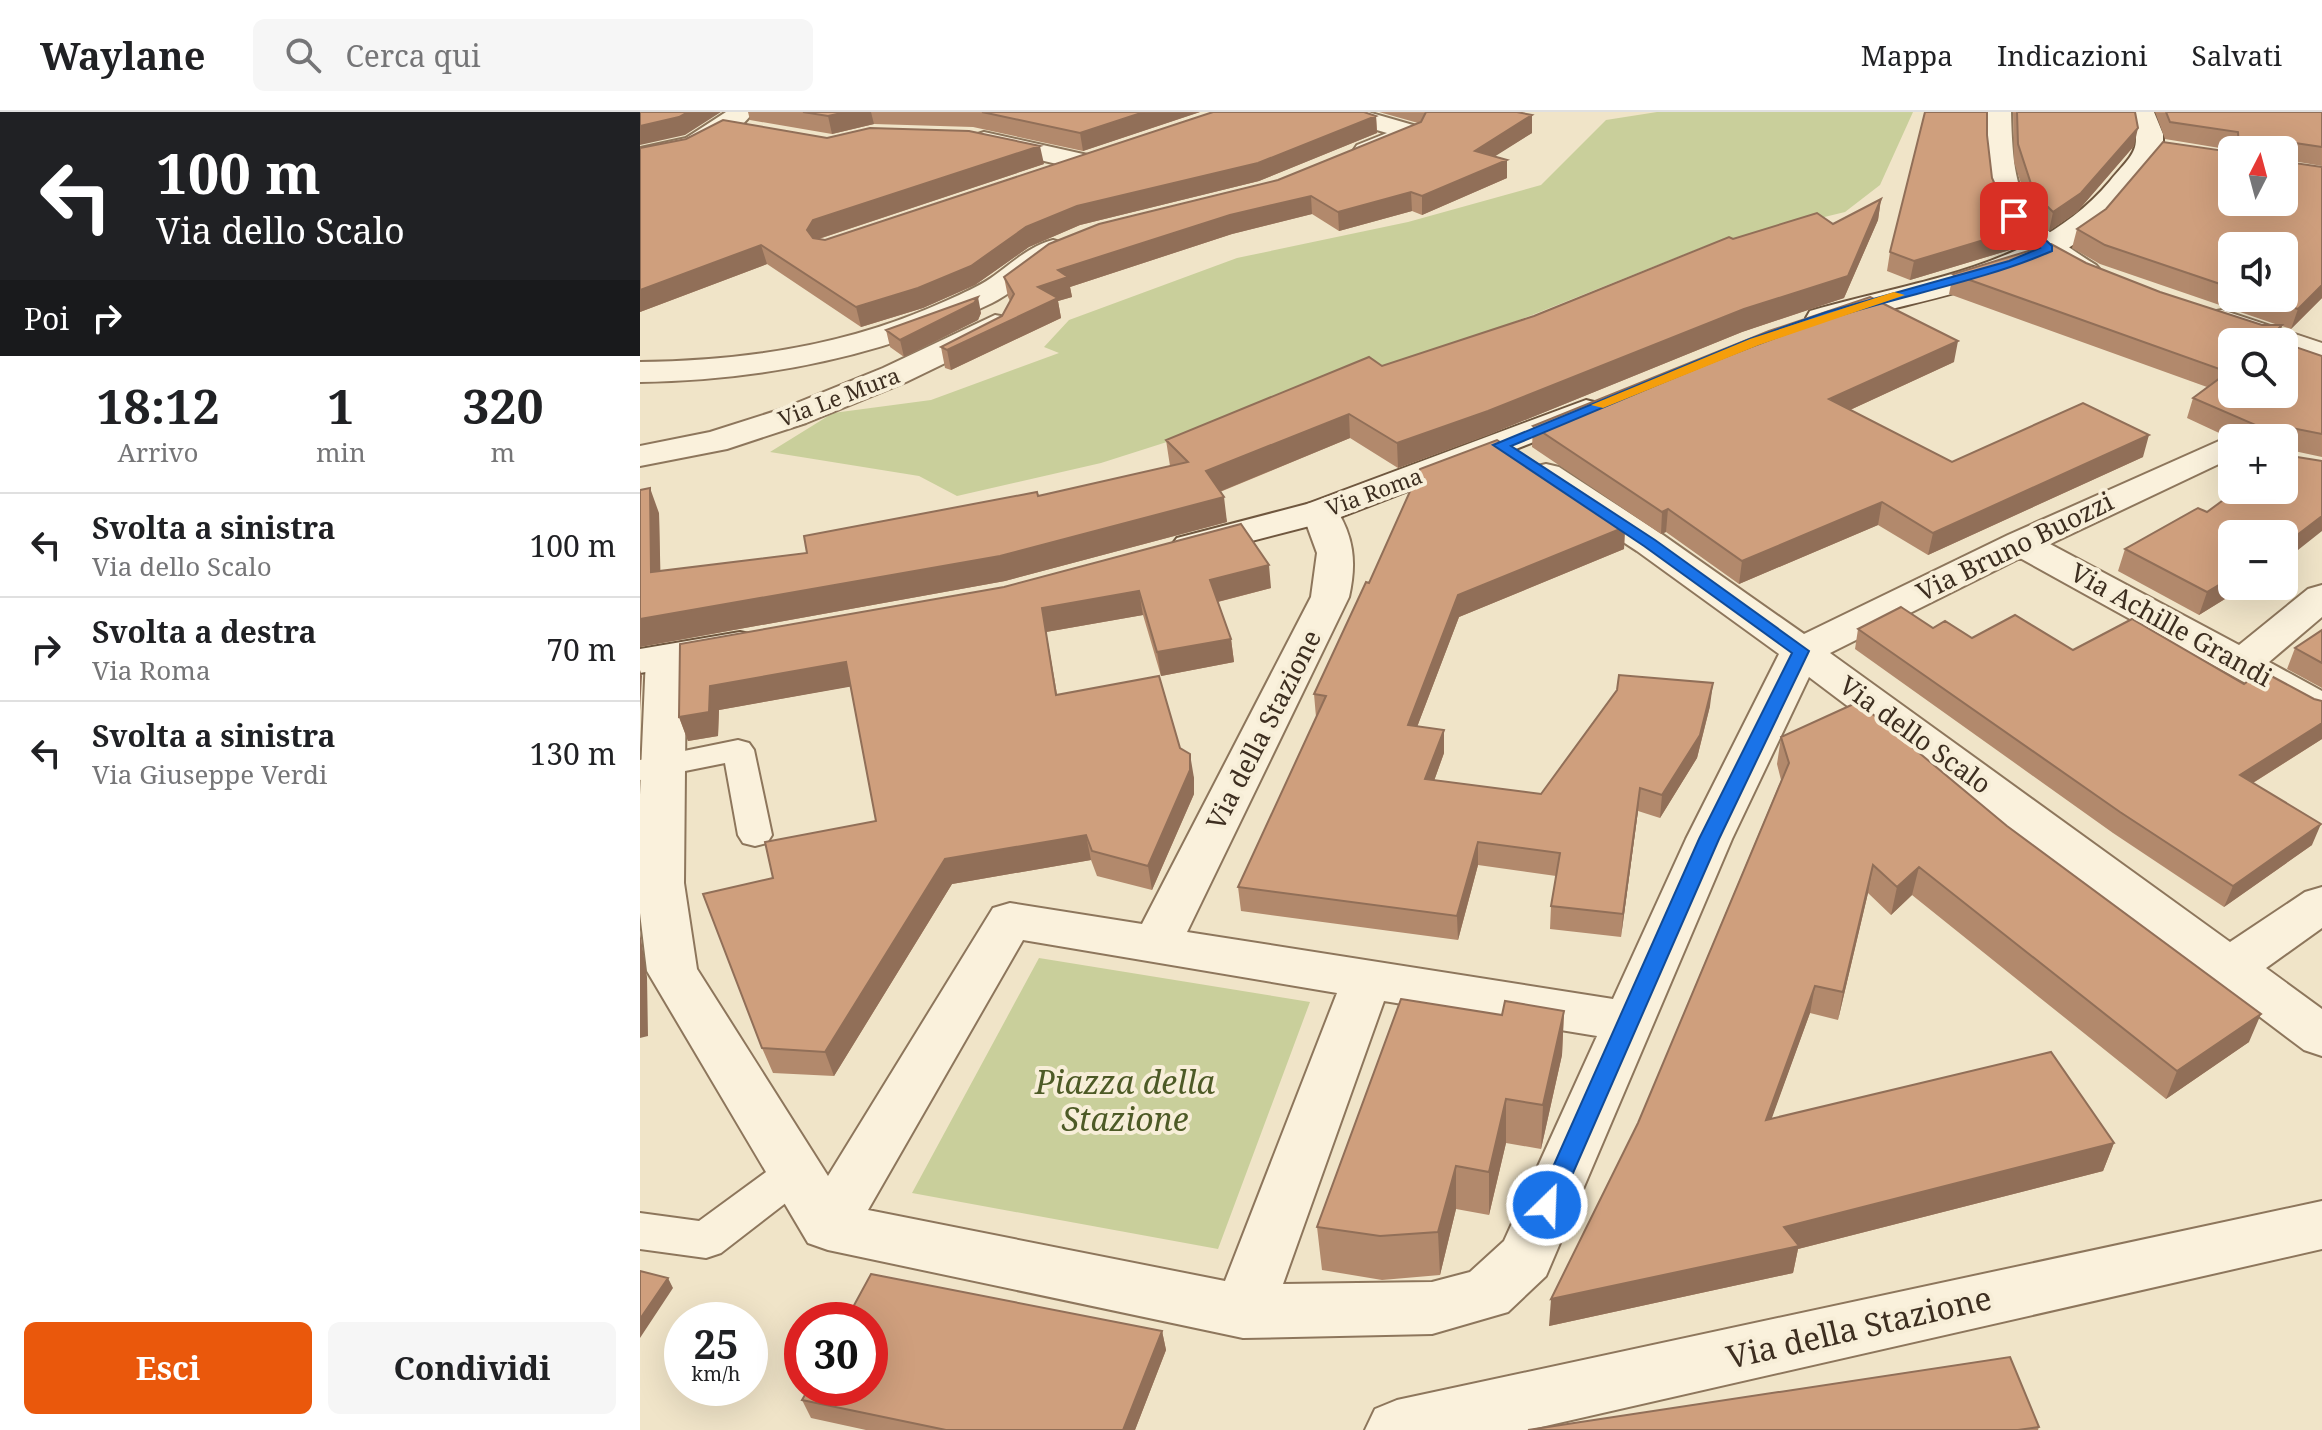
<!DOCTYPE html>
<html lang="it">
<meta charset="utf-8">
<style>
body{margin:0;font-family:"Noto Serif",serif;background:#f6f6f6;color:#202124;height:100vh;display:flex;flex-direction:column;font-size:30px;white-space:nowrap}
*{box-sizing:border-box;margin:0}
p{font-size:26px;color:#757577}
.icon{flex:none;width:44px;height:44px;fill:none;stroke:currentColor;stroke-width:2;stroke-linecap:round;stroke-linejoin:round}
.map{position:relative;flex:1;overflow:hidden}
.panel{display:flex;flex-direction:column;background:#fff;width:640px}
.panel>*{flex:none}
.hud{background:#202124;color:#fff;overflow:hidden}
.needle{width:52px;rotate:6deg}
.buttons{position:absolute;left:1578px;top:24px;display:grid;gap:16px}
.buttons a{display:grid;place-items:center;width:80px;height:80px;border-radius:12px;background:#fff;box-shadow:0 8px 32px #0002;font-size:40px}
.speed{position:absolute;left:24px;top:1190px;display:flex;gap:16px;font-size:40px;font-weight:700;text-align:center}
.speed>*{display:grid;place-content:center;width:104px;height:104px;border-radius:50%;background:#fff;box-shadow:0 8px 32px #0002;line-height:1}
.speed small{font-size:20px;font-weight:400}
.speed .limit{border:12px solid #d22;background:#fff;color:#111}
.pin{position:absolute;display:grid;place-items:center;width:68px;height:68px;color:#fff;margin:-34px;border-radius:16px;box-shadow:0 4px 12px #0006}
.me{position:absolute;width:88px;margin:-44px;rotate:24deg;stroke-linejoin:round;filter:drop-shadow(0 0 6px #0008)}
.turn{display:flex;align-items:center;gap:28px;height:168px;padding:0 24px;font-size:36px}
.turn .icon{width:104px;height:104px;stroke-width:2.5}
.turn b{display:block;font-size:56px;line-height:68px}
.then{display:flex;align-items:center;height:76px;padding:0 24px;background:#0003;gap:16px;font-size:30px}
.eta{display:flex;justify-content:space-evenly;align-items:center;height:136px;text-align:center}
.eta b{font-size:48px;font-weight:700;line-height:56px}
.cta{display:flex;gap:16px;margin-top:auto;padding:16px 24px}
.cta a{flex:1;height:92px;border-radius:12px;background:#ea580c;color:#fff;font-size:32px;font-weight:700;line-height:92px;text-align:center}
.cta a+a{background:#f6f6f6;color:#202124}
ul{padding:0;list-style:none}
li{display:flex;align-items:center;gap:24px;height:104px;padding:0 24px;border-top:2px solid #e0e0e0}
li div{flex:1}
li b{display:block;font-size:30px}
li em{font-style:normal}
header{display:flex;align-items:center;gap:48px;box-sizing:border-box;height:112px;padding:0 40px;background:#fff;border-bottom:2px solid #e0e0e0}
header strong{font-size:38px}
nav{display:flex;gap:44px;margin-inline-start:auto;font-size:28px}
.search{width:560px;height:72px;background:#f6f6f6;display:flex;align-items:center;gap:20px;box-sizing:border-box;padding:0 28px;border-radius:12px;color:#757577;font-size:30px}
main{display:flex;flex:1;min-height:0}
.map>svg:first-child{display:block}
.green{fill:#c9cf9b}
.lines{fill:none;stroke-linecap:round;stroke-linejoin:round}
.service-casing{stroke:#8d765c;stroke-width:4}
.minor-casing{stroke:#8d765c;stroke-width:4}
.secondary-casing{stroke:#6f573f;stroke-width:4}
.service{fill:#faf1dc;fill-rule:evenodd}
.minor{fill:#faf1dc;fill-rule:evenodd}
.secondary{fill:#faf1dc;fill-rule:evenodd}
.wall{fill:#b2896c;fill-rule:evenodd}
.shaded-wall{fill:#916f58}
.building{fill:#cf9f7d;stroke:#916f58;stroke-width:2}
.route{fill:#1a73e8;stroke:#114b97;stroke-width:2}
.slow{fill:#f59e0b}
.labels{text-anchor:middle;stroke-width:8;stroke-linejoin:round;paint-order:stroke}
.far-street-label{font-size:22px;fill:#3d2e20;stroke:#f7eed8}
.street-label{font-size:26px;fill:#3d2e20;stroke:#f7eed8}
.near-park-label{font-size:32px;font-style:italic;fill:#4d5a26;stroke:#f7eed8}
.near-street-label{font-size:32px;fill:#3d2e20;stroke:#f7eed8}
</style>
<header>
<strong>Waylane</strong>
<div class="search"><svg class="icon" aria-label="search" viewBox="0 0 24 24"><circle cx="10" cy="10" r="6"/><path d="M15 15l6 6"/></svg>Cerca qui</div>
<nav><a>Mappa</a><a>Indicazioni</a><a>Salvati</a></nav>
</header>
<main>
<section class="panel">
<div class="hud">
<div class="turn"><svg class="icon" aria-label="left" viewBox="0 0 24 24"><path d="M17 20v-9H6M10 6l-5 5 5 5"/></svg><div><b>100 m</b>Via dello Scalo</div></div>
<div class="then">Poi<svg class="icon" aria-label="right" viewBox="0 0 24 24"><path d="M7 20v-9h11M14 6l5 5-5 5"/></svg></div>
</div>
<div class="eta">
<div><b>18:12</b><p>Arrivo</p></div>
<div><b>1</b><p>min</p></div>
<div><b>320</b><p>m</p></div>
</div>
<ul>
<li><svg class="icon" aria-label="left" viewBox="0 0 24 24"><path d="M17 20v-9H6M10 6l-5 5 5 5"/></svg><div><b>Svolta a sinistra</b><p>Via dello Scalo</p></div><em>100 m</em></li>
<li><svg class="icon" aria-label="right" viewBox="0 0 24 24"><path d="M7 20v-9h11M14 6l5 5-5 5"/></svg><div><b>Svolta a destra</b><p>Via Roma</p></div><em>70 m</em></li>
<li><svg class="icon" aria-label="left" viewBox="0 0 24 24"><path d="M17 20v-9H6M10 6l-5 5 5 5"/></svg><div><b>Svolta a sinistra</b><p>Via Giuseppe Verdi</p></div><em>130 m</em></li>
</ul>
<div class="cta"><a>Esci</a><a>Condividi</a></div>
</section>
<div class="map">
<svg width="1682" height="1318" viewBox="0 0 1682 1318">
<rect width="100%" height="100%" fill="#f0e4c8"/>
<path class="green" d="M1017,0h256l-33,73 -35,27 -137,33 -312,124 -295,94 -144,33 -38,-20 -149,-24 63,-39 98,-13 128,-47 -15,-6 25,-27 168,-62 171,-36 133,-37 65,-65z
M399,846l271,44 -92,247 -306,-56z"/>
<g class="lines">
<g class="service-casing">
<path id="service" d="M98,628l11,3 5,7 18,85 -5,8 -12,3 -12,-3 -5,-8 -13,-72 -85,17v-20z
M155,1044l14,5 6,12 -6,12 -88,68 -15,5 -66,-9v-36l59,8 82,-60z"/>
</g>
<g class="minor-casing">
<path id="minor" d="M86,0h27c-24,35 -73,47 -113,52v-16l46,-10z
M689,0h39l52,15 4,5 -4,5 -54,22 -9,-2 -4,-6 4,-6 30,-12 -55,-16z
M1347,0h24c2,87 11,107 85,153l5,6 -5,6c-18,5 -30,-5 -44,-15 -61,-39 -66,-83 -65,-150z
M344,20l108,24 4,6 -4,6 -9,2 -108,-25 -4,-5 4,-5z
M413,128l10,3 4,6 -4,6c-26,13 -45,35 -71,48 -110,54 -230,77 -352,79v-20c107,-1 210,-17 308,-62 15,-7 30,-13 43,-22 20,-14 38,-32 62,-38z
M1582,198l100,33v21l-38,-13v-9h-26l-47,-16 -4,-7 4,-7z
M355,203l11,2 5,7 -8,11 -97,47 -100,41 -79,26 -87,17v-20l70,-14 72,-23 101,-41z
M1579,329l13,2v20l-9,-1 -173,82 189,101 69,-56 14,-4v32l-53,45 53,29v30l-15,-4 -287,-159 -190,95 400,289 75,-50 17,-5v41l-56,40 56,41v47l-18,-6 -495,-373 -77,162 -186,437 -38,36 -76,22 -189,4 -415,-88 -20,-7 -161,-272 -7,-58v-118l6,-138 6,-9 14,-3 14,3 6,9 -2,226 13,86 131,207 165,-268 17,-5 132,21 169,-327 6,-44 -15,-41 5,-8 13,-3 13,3c21,31 24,58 16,93l-162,335 426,67 73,-160 93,-185 -142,-103 -104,-68 -5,-8 5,-8 13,-3 13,3 104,68 141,99 204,-99zM383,828l314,53 -112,288 -357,-71zM744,889l213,35 -93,205 -34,31 -38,10 -149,2z
M1682,1089v48l-794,181h-163l10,-21 22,-9z"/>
</g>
<g class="secondary-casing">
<path id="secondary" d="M1490,0h24l9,22v14c-24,35 -51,71 -87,95 -67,46 -167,58 -244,82l-11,2 -11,-2 -4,-7 4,-7c105,-31 225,-41 300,-130 24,-29 33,-30 20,-69z
M946,288l12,3 5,7 -5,7 -265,103 -143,37 -13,-3 -6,-8 6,-8 130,-34z
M100,520l14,3 6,9 -6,9 -114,20v-24z"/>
</g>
<use href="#service" class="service"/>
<use href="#minor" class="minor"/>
<use href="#secondary" class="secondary"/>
</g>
<path class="wall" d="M108,0h452l-117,39 -110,-24 -99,-3 -42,10 -82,-14z
M739,0h138l15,3v18l-38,23 13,22 -85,37 -10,-4 -73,20 -27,-17 -80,20 -162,53 2,10 -14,4 3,17 -110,52 -6,-2 -4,-21 61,-31 8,-15 -2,-4 -4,-20 274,-97 140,-57z
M1373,0h122l-1,34 -57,66 -28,19 -19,-20 -16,-49z
M1515,0h167v54l-35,-6v2l35,5v131l-31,31 -9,-3 -5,14 45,16v101l-37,-8 -1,3v-14l-52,1 -45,-21 6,-20 14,-11 -258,-93 4,-20 133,-11 74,29 102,33h16l-178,-61 -28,-16 5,-19 155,-27 52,-52h-52l-67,-11zM1592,134l52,52h-52z
M736,4l1,17 -118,48 -179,44 -51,22 -54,38 -52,23 -62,19 -94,-63 -127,48v-164l187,-10 217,26 -225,75 6,1z
M1347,23l5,43 31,68 -113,34 -23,-9 3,-19z
M1241,87l-3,21 -34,78 -102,34 -254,103 -90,33 -48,-30 -130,54 7,30 -222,59 -365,66 19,-134 1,58 147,-18 231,-57 132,-30 -4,-26 216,-74 152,-50 199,-77 100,-15z
M341,201l-3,7 -74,37 -14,-10 -4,-17z
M1314,250l-104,48 102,52 191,-5 -215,98 -50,-30 -139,59 -73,-52 -5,2 -129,-87 1,-21z
M1567,400l25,74h14l-47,29 -81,-44 7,-22z
M985,415l-1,22 -165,68 -42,110 27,3v23l-10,28 107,13 169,-88 -13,52 -37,60 -22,-7 -17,126 -71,-8 1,-23 5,-30 -78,-11 -20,75 -217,-29 -3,-24 78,-170 -2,-23 55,-111z
M364,475l267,1 -53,14 13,37 3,23 -73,14 -18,-61 -97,17 11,62 123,54 14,30v16l-42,96 -55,-14 -6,-16 -139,24 -118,192 -61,-3 -11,-25 11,-170 103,-57 -25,-135 -132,24 -1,26 -30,5 -9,-24z
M1293,516l39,10 101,12 249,89 -69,44 59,62 -88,62 -111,-74 -258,-184 3,-20z
M1682,518v58l-35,-19 8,-21z
M1141,625l468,305 -83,57 -254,-204 -21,20 -23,-22 -30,127 -28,-7 -39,106 343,24 -11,28 -305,78 -5,24 -244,53 89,-203 143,-343 -4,-16z
M924,899l-2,44 -21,94 -35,-6 -17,72 -33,-6 -16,66 -58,5 -60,-10 -5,-43 185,-212z
M522,1219l4,19 -31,80h-269l-55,-12 -9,-18z
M1399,1315l-1,3h-510z"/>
<path class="shaded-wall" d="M48,0h33l-36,23 -45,10v-19z
M206,0h25l3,12 -42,10 -4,-18z
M504,0h56l-117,39 -3,-18z
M892,3v18l-57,36v-18z
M736,4l1,17 -118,48 -179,44 -51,22 -54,38 -52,23 -62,19 -5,-20 170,-80 51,-21z
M1498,16l-4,18 -57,66 -28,19 4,-19z
M400,34l4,18 -226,75 -6,11 -5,-20 6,-10z
M867,48v18l-85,37v-19z
M771,80l1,19 -73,20 -1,-19z
M671,84l1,18 -80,20 -162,53 2,10 -14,4 3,17 -110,52 -4,-20 95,-45 -4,-18 20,-17 172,-55z
M1241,87l-3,21 -34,78 -102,34 -254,103 -90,33 -1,-25 91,-32z
M1387,115l-4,19 -113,34 4,-19z
M121,133l6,19 -127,48v-22z
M1682,173v13l-31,31 7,-20z
M338,185l3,16 -3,7 -74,37 -4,-17z
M1642,213l-6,17 -7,-4z
M1318,229l-4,21 -128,59 3,-22z
M709,302l1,24 -141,58 -3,-25z
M1509,323l-6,22 -215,98 5,-22z
M10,376l9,25 2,84 -10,-25z
M584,385l3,25 -222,59 -365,66v-28z
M1242,390l-4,23 -139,59 3,-23z
M1028,397l-2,23 -5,2 1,-22z
M1682,404v15l-38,30v-16z
M985,415l-1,22 -165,68 -50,131 -1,-23 50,-130z
M629,453l2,23 -58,15 -3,-23z
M1592,465v9h14l-47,29 8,-23z
M499,479l4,24 -97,17 15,86 -19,-110z
M591,527l3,23 -73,14 -4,-24z
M206,550l8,24 -135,24 -1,26 -30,5 -9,-24 31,-31z
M0,558l2,6 -2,35z
M1073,571l-3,23 -13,52 -37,60 2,-23z
M1682,611v16l-90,57 8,-21z
M804,618v23l-18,50 -1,-24z
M550,642l4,24v16l-42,96 -4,-24z
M1000,676l-2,23 -17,126 2,-23z
M1681,712l-9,21 -88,62 9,-21z
M446,723l5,25 -139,24 -118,192 -9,-24 120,-193z
M838,730v23l-20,75 -1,-24z
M1233,753l-5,28 -30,127 5,-28z
M1279,755l-7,28 -21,20 6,-28z
M0,820l7,45 1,59 -8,2z
M1175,874l-5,27 -49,135 5,-28z
M924,899l-2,44 -21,94 2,-44z
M1621,902l-12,28 -83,57 11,-28z
M866,987v44l-17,72v-43z
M1474,1031l-11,28 -305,78 -5,24 -244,53 2,-27 233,-72z
M816,1054v43l-16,66 -2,-43z
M28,1166l5,10 -33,50v-19z
M522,1219l4,19 -31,80h-12z"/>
<path class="building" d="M0,0h48l-9,5 -39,9z
M163,0h43l-18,4z
M342,0h162l-64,21z
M573,0h151l12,4 -118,47 -181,43 -51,21 -55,39 -53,22 -62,19 -95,-62 -121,45v-142l46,-9 37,-19 104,18 43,-10 99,3 71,15 -227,74 -6,10 6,8 12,2z
M786,0h91l15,3 -57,36 32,9 -85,36 -11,-4 -73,20 -27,-16 -81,19 -172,55 10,7 -30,10 20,11 -111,52 -6,-3 61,-31 12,-22 -10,-17 45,-33 50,-20 179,-44 143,-58z
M1285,0h62v23l5,43 11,24 24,25 -113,34 -24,-9z
M1377,0h118l3,16 -57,65 -28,19 -19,-19 -16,-49z
M1526,0h156v35l-34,-5 -1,20 35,5v118l-24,24 -35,-11h21v-52h-52v42l-127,-43 -28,-16 29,-20 57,-67 69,10v50h52v-52h-45l-1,-18 -68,-10z
M1241,87l-33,77 -104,33 -256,102 -91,32 -48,-29 -143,57 18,26 -224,59 -360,63v-129l10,-2 1,84 156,-19 -3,-17 233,-44 1,4 150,-34 -22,-22 203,-83 13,9 152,-50 195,-79 4,2 84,-26 16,11z
M1411,132l35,19 74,29 102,33h20l-13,13 13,4h-50v52h52v-51l38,13v78l-30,-6 -4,3v8l-95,-41 35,-26 -275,-98z
M338,185l-4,6 -74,37 -14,-10z
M1230,185l88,44 -129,58 123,63 131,-59 66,32 -216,98 -51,-31 -140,59 -74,-52 -6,3 -129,-86 236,-95z
M857,328l128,87 -167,68 -50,130 36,5 -19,49 116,15 76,-104 2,-15 94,8 -13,52 -38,60 -22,-7 -17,126 -72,-8 9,-53 -82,-11 -21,74 -219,-29 88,-191 -12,-2 52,-112 3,1 51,-114z
M1648,341l3,3 31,5v55l-38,29v-11h-52v43l-25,15 -82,-43 73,-41 9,4 30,-22h47v-34z
M601,412l28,41 -59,15 21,59 -74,13 -18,-61 -97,17 14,87 103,-19 21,72 10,6v16l-42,96 -56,-15 -6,-16 -141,24 -120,193 -63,-4 -59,-154 70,-16 -8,-36 111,-21 -30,-159 -136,24 -1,26 -30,5 1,-73 324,-57z
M1261,495l32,21 12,-7 27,17 43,-23 58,35 59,-31 112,65 18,-13 52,28 8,2v22l-82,52 81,49 -88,62 -113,-74 -262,-183z
M1682,518v33l-27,-15z
M1218,590l149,124 254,188 -84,57 -258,-204 -22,20 -24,-22 -30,127 -28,-6 -49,134 285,-68 63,91 -330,84 15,19 -248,53 87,-176 151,-360 -8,-26z
M761,887l101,16 3,-14 59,10 -21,94 -37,-6 -17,73 -33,-6 -18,66 -58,4 -63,-9z
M0,1159l28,7 -28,41z
M231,1162l291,57 -39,99h-177l-144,-30 7,-12h61v-68h-24z
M1370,1245l29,70 -21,3h-490z"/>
<path class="route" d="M1370,102h8l34,32v5c-70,30 -145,43 -217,66 -110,36 -216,85 -324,129l144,94 154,111 -90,188 -160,366 -3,7 -9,3 -8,-3 -3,-7 163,-366 93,-186 -148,-107 -151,-101 257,-106 77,-27 182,-51 31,-13 -30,-30z"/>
<path class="slow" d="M1254,180l11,3 -146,50 -156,63 -12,-3 159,-66z"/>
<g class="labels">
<g class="far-street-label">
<text transform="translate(199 285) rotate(-21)" y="8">Via Le Mura</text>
<text transform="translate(734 380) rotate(-20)" y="8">Via Roma</text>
</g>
<g class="street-label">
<text transform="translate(1375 435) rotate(-26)" y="9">Via Bruno Buozzi</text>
<text transform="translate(1531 513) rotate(29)" y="9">Via Achille Grandi</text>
<text transform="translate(624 618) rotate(-63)" y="9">Via della Stazione</text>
<text transform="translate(1275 623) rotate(36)" y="9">Via dello Scalo</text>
</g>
<g class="near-park-label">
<text x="485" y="982">Piazza della<tspan x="485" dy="37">Stazione</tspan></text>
</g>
<g class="near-street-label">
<text transform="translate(1219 1216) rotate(-13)" y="11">Via della Stazione</text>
</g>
</g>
</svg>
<div class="buttons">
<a><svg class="needle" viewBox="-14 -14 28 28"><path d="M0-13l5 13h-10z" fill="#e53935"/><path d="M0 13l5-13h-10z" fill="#757577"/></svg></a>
<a><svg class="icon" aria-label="sound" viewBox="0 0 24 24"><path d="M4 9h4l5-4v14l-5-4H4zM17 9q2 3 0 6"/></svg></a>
<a><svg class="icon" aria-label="search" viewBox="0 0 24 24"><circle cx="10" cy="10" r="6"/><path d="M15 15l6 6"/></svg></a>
<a>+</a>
<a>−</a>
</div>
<div class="speed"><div>25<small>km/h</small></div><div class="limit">30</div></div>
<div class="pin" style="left:1374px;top:104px;background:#d93025"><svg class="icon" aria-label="arrive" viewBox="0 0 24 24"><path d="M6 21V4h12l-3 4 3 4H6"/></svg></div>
<svg class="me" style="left:907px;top:1093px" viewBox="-20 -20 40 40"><circle r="17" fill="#1a73e8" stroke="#fff" stroke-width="3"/><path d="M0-11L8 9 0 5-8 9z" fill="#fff"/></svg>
</div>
</main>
